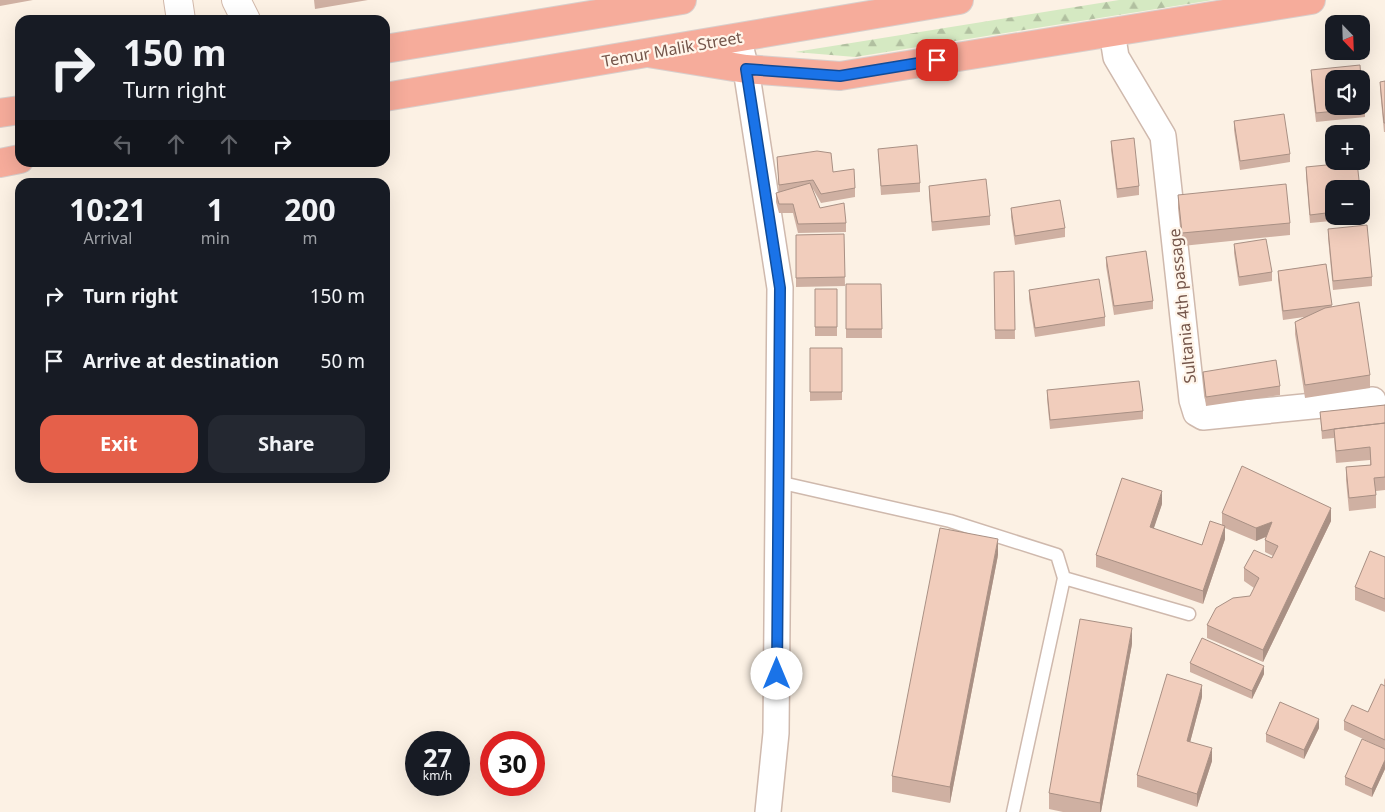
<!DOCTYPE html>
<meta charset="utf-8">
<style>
body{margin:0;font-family:"Noto Sans",sans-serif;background:#242831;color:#f1f3f6;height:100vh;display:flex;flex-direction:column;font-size:19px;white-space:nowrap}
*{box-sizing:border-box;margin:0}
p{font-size:16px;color:#9ea1a6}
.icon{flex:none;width:28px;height:28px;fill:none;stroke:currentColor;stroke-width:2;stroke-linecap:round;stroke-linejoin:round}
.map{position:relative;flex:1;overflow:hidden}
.sheet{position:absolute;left:15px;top:178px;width:375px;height:305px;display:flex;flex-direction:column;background:#171b24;border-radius:15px;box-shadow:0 5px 20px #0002}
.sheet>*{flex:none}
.guide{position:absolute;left:15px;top:15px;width:375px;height:152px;border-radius:15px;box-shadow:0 5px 20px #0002;background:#171b24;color:#f1f3f6;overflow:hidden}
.needle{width:32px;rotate:157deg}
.tools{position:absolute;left:1325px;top:15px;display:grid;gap:10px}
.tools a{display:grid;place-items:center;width:45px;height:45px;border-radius:10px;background:#171b24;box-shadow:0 5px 20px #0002;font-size:25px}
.speed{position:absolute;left:405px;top:731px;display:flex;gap:10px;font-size:25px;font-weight:700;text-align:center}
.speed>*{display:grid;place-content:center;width:65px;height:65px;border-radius:50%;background:#171b24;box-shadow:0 5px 20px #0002;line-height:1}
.speed small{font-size:12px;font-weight:400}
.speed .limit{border:8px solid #d22;background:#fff;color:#111}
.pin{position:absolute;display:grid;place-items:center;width:42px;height:42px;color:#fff;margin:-21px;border-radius:10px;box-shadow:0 2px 8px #0006}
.me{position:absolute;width:55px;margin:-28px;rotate:0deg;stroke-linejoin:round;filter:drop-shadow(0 0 4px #0008)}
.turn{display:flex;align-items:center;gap:18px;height:105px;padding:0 25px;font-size:22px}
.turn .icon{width:65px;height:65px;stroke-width:2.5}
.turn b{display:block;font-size:35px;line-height:42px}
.lanes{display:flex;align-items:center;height:48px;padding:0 25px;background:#0003;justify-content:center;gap:25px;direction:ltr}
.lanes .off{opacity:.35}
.eta{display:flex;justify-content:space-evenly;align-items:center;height:85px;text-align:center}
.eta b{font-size:30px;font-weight:700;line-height:35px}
.primary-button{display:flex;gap:10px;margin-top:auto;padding:10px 25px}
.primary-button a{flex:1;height:58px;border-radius:15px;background:#e5604a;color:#fff;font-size:20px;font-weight:700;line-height:58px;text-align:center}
.primary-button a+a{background:#242831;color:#f1f3f6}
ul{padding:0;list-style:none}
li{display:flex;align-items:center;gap:15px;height:65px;padding:0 25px}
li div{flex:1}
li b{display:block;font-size:19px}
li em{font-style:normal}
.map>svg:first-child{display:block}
.forest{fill:url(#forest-firs)}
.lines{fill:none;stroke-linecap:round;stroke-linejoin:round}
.lane-casing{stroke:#cfb9ad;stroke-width:15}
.street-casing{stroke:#cfb9ad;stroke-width:28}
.secondary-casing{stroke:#d2b9ab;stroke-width:30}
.highway-casing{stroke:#d8cfcc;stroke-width:30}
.lane{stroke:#fff;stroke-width:12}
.street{stroke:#fff;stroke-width:25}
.secondary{stroke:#fff;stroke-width:28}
.highway{stroke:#f6ac9b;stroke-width:28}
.wall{fill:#cfb0a2}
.shaded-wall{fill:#a99084}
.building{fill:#f1cdbc;stroke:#a99084}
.route-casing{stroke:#114b97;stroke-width:12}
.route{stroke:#1a73e8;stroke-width:9}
.labels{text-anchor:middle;stroke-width:4.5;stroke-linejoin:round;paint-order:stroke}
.street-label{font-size:16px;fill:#74554a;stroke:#fff5ea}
</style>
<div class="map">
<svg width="1385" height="812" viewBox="0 0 1385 812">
<defs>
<pattern id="forest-firs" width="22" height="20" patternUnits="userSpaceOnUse" patternTransform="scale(1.25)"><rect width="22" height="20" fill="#d5e9c2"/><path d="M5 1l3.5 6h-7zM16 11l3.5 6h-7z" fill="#b1c0a0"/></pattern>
</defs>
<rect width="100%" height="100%" fill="#fcf1e4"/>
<path class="forest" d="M1119,0h94l-358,57 -60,-5z"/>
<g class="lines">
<g class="lane-casing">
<path id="lane" d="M778,482l172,39 107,34 7,23 -51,234
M1064,578l125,36"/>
</g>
<g class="street-casing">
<path id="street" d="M1112,32l4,25 47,79 29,264 4,13 7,4 170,-17
M738,37l8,32 34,219 -4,445 -8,79"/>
</g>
<g class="secondary-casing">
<path id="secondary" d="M178,0l3,20
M236,0l10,20"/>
</g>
<g class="highway-casing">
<path id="highway" d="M385,49l297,-49
M648,53l98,16 94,7 471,-76
M385,97l574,-97
M0,113l20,-3
M0,163l20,-4"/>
</g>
<use href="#lane" class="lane"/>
<use href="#street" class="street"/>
<use href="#secondary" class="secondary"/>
<use href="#highway" class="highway"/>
</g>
<path class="wall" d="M0,0h33l-33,6z
M314,0h54l-53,9z
M1311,70l54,38v9l-49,5 -5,-43z
M1385,81v51h-1l-4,-42v-8z
M1234,121l56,33v8l-50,8 -6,-40z
M1111,141l28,45v9l-22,3 -6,-48z
M878,149l42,34v9l-39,3z
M777,157l56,15 22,16v9l-34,6 -8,-14h-1l8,19 26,15v9l-48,1 -5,-20h-14l-3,-11v-9h3z
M1306,167l28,22v27h27v-10l1,12 -52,5 -4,-47z
M929,186l61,30v9l-58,6 -3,-36z
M1178,195l112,28v12l-108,11 -4,-38z
M1011,208l54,20v9l-50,8 -4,-28z
M1328,229l44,48v9l-39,4 -5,-52z
M844,234l1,52 -49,1v-52z
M1234,244l38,28v9l-33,5 -5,-33z
M1106,257l47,44v8l-39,6 -8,-49z
M1326,264l6,43 38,68v13l-65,10 -10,-64v-12l9,-5 -21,3 -5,-40v-9z
M1014,271l1,68h-20l-1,-67z
M846,284h35l1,54h-36z
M815,289h22v47h-22z
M1029,290l76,27v9l-70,11 -6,-38z
M810,348h32v52l-32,1z
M1203,372l77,14v9l-74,11 -3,-26z
M1047,390l96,21v8l-93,10 -3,-30z
M1385,405v85l-9,1v17l-27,3 -3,-31v-13l24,-2v-5l-34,3 -2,-25 -12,1 -2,-27z
M1162,504l-9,25 49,16 20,-20v-12l109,8 -68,141 -56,-24v-13l43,-29 4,-8 -10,-7v-13l28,-10 1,-2 -8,-4v-12l1,-3 -10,4 -31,-13v11l-22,65 -107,-37v-12z
M998,555l-48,248 -58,-11v-16z
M1385,557v55l-30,-12v-13z
M1132,644l-31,168h-38l-14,-3v-16z
M1190,663l74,11 -12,25 -62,-27z
M1385,678v91l-13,28 -27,-12v-8l37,-29 -38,-18v-9l24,-9 16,-26v-6z
M1202,697l-12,45 22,19 -15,46 -60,-20v-12z
M1319,728l-15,31 -38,-17v-8z"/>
<path class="shaded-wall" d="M1162,491v13l-12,36v-13z
M1331,508v13l-68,141v-12z
M1272,522v12l-16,7v-13z
M1225,526v13l-22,65v-13z
M998,539v16l-48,248v-16z
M1132,628v16l-31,168h-1v-9z
M1264,666v8l-12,25v-8z
M1202,685v12l-15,57v-13z
M1319,719v9l-15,31v-9z
M1212,748v13l-15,46v-13z
M1385,760v9l-13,28v-8z"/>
<path class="building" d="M1360,65l1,14h-27v27h27v-27l4,29 -49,5 -5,-43z
M1385,81v42h-1l-4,-41z
M1284,114l6,40 -50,7 -6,-40z
M1134,138l5,48 -22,3 -6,-48z
M917,145l3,38 -39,3 -3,-37z
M817,151l14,2 2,19 21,-3 1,19 -34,6 -8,-14 -34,5 -2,-28z
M1357,162l3,27h-26v23l-24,3 -4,-48z
M986,179l4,37 -58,6 -3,-36z
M810,183l10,25 24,-5 2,20 -48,1 -5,-20h-14l-3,-11z
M1286,184l4,39 -108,10 -4,-38z
M1060,200l5,28 -50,8 -4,-28z
M1367,225l5,52 -39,4 -5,-52z
M844,234l1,43 -49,1v-43z
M1266,239l6,33 -33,5 -5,-33z
M1146,251l7,50 -39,5 -8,-49z
M1326,264l6,41 -49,6 -5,-40z
M1014,271l1,59h-20l-1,-58z
M1099,279l6,38 -70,11 -6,-38z
M846,284h35l1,45h-36z
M815,289h22v38h-22z
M1359,302l11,73 -65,10 -10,-63 30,-14z
M810,348h32v44h-32z
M1276,360l4,26 -74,11 -3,-25z
M1139,381l4,30 -93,9 -3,-30z
M1385,405v18l-51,6 -12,2 -2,-19z
M1385,423v54l-11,1 2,17 -27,3 -3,-31 25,-2 -1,-18 -34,4 -2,-22z
M1242,466l89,42 -68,142 -56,-25 9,-17 17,-10 17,-2 9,-18 -15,-10 10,-18 18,8 6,-12 -13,-6 7,-18 -16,6 -34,-15z
M1122,478l40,13 -12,36 52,18 8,-24 15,5 -22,65 -107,-36z
M940,528l58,11 -48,248 -58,-11z
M1370,551l15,6v42l-30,-12z
M1080,619l52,9 -32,175 -51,-10z
M1202,638l62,28 -12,25 -62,-28z
M1167,674l35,11 -15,56 25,7 -15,46 -60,-19z
M1381,684l4,2v54l-41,-19 8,-16 16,7z
M1280,702l39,17 -15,31 -38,-16z
M1362,739l23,10v11l-13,29 -27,-12z"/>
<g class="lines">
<g class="route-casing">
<path id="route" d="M777,674l3,-386 -34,-219 94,7 97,-16"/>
</g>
<use href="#route" class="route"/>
</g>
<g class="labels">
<g class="street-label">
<text transform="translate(672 49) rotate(-10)" y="6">Temur Malik Street</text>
<text transform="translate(1182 306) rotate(-96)" y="6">Sultania 4th passage</text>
</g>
</g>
</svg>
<div class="tools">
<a><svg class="needle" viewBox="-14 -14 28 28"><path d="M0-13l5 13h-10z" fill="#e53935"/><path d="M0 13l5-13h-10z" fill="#9ea1a6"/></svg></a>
<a><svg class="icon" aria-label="sound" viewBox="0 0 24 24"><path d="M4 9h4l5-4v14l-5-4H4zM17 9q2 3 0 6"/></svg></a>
<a>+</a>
<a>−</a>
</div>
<div class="speed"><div>27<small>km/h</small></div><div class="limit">30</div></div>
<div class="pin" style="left:937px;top:60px;background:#d93025"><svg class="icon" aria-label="arrive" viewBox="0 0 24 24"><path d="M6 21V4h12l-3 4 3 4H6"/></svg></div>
<svg class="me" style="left:777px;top:674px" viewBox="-20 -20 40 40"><circle r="19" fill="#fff"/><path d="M0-13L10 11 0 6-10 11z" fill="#1a73e8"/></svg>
<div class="guide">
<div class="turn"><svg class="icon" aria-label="right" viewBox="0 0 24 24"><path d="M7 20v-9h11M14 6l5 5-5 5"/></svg><div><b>150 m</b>Turn right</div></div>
<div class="lanes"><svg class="icon off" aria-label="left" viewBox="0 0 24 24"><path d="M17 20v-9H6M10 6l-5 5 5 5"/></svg><svg class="icon off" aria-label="ahead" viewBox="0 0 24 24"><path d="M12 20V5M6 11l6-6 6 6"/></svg><svg class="icon off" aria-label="ahead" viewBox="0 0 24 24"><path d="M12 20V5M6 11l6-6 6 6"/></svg><svg class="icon" aria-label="right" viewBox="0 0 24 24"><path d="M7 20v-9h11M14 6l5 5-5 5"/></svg></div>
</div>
<section class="sheet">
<div class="eta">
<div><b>10:21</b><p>Arrival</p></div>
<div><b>1</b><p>min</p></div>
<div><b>200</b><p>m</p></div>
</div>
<ul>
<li><svg class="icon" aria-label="right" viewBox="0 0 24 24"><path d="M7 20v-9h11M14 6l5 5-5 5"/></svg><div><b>Turn right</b></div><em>150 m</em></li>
<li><svg class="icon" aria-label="arrive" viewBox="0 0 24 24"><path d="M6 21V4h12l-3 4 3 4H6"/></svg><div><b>Arrive at destination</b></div><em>50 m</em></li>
</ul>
<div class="primary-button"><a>Exit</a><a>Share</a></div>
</section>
</div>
